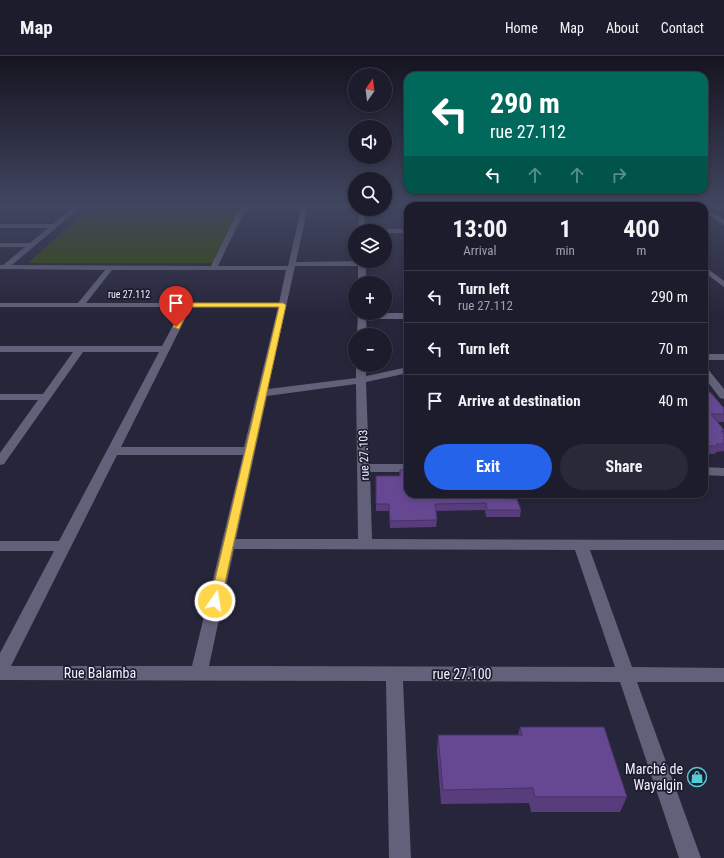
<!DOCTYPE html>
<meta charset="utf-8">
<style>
body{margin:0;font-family:"Roboto Condensed",sans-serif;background:#2a2938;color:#f1f3f6;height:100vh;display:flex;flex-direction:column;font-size:15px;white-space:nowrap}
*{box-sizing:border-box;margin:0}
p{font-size:13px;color:#a0a1a9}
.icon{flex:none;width:22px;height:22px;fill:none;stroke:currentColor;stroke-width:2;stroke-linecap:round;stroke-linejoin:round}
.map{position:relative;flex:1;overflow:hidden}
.side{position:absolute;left:404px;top:146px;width:304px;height:296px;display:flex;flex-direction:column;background:#1d1c2c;border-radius:12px;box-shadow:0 2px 6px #0003,0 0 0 1px #3b3a48}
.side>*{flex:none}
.top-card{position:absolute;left:404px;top:16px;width:304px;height:122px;border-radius:12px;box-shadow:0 2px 6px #0003,0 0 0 1px #3b3a48;background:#00695c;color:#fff;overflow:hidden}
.needle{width:26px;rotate:14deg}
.controls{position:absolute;left:348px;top:12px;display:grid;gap:8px}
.controls a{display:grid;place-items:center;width:44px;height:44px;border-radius:50%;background:#1d1c2c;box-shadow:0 2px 6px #0003,0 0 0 1px #3b3a48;font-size:20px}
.pin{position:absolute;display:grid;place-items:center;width:34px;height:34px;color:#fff;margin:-41px -17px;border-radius:50% 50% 50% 0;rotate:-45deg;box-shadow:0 0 4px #0007}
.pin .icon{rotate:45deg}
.me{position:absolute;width:44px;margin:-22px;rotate:13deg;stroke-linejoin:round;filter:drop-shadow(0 0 3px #0008)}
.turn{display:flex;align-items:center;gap:14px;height:84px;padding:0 20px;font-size:18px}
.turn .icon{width:52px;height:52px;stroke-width:2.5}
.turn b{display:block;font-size:28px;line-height:34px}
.lanes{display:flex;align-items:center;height:38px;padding:0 20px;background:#0003;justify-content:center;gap:20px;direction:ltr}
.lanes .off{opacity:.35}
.eta{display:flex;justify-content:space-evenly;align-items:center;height:68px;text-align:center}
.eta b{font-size:24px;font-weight:700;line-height:28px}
.primary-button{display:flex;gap:8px;margin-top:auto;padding:8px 20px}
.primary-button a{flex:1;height:46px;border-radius:24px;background:#2563eb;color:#fff;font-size:16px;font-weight:700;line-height:46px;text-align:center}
.primary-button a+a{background:#2a2938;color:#f1f3f6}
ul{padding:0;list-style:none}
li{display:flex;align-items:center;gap:12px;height:52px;padding:0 20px;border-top:1px solid #3b3a48}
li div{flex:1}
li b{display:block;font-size:15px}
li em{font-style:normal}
header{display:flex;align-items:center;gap:24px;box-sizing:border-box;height:56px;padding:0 20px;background:#1d1c2c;border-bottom:1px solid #3b3a48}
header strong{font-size:19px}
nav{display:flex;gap:22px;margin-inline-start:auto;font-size:14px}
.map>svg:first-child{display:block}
.green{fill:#334a02}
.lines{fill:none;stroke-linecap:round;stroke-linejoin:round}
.minor{fill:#626179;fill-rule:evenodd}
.tertiary{fill:#626179;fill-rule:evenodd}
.wall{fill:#583d7d}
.building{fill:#664791;stroke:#473266}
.route{fill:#ffd54a;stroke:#a68a30}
.labels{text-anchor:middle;stroke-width:3.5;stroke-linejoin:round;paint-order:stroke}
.far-street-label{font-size:10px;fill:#f1f0fe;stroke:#1e1c2f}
.street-label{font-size:12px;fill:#f1f0fe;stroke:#1e1c2f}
.near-street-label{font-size:14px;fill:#f1f0fe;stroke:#1e1c2f}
.near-poi-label{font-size:14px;fill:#f1f0fe;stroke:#1e1c2f;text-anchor:end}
</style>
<header>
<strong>Map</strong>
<nav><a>Home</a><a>Map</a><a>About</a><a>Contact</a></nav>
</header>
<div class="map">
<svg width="724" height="802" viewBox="0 0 724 802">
<rect width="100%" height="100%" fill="#27253a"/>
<path class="green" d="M86,155l154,1 -26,51h-186z"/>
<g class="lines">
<path class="minor" d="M76,149h7l-71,60 199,1 26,-53 9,-8 6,1 -9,8 -25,52h70l14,-61h6l-12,57 70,-1v22h-8v-17h-63l-27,123 88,-11v-13h10v11l42,-9v6l-42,9 3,82h39v8h-38l2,67 352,1v10h-134l42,117 92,1v14h-87l64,176h-22l-59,-176 -217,-1 8,177h-22l-3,-177 -386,-1v-27l54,-102h-54v-10h59l100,-189h-76l-79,112 -4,1v-12l38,-53h-38v-6h43l30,-42h-73v-6h162l21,-39h-183v-4h78l27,-33 -105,-1v-4h3l22,-18h-25v-4h30l18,-15h-48v-4h53zM112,214h174l-7,33h-193zM191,251h87l-34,140h-123zM356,328l2,155h-122l31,-143zM117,399h126l-51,211h-181zM234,493l341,1 40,117 -406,-1z
M459,149h6v1h-6z
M632,149h6l1,1h-6z
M704,151l20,13v5l-20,-13z
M359,153h6l-1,22h-6z
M385,173h23v4h-23v-2h-3z
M704,210l20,15v6l-20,-15z
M358,257h50v6h-42l1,16h-10z
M704,298h20v6h-20z
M704,311l3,1 17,21v10l-4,-1 -16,-21z
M704,411l20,1v8l-20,-1z"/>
<path class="tertiary" d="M0,149h355v3h-355z
M385,149h25l1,1h-3v2h-23z
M702,149h22v3h-20z"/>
</g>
<path class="wall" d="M403,318h5v51h-3l-2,-43z
M704,336l20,16v14h-7l7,8v21l-8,1 -1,2h-11z
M400,414l8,24 85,4 28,12 -1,7h-34l-1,-7 -49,1 1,9 -1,7 -46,1 -1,-17h-13v-35h23z
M520,671l107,70 -7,15h-89l-2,-9 -88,1 -4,-54 1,-15h80z"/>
<path class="building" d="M403,318h5v43h-3z
M704,336h6l14,16v6h-13l13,16v1h-3l3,3v10h-8l2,2h-14z
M400,414h8v24h83l2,4 24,1 4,11h-34l-1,-7 -51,1 2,16 -47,1 -1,-17h-13v-28h24z
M520,671h84l23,70h-92l-2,-9 -90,2 -5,-55h84z"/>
<linearGradient id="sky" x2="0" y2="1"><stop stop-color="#151420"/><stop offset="0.57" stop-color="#414660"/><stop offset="1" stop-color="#414660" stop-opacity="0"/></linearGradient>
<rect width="724" height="261" fill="url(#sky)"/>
<path class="route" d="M283,247l3,2 -65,296 -1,3h-9l-1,-3 69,-294h-89l-11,22 -6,-2 11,-22 4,-2z"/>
<defs>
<g id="shop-ring" transform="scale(1)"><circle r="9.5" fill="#1e1c2f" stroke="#52ccd6" stroke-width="1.5"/><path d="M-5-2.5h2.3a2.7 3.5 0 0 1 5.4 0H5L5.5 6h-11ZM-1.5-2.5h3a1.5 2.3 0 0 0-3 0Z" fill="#52ccd6"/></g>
</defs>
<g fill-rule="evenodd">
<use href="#shop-ring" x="697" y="721"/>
</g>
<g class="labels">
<g class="far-street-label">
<text x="129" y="242">rue 27.112</text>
</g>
<g class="street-label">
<text transform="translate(364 399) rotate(-92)" y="4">rue 27.103</text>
</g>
<g class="near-street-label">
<text x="100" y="622">Rue Balamba</text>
<text x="462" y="623">rue 27.100</text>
</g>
<g class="near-poi-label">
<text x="683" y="718">Marché de<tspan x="683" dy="16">Wayalgin</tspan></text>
</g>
</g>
</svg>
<div class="controls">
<a><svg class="needle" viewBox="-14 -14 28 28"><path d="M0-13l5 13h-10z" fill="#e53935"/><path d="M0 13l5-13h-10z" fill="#a0a1a9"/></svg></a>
<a><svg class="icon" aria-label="sound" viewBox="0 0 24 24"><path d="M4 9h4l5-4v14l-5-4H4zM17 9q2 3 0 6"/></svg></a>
<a><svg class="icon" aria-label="search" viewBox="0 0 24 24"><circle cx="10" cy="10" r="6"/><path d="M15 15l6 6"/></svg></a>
<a><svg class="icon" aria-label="layers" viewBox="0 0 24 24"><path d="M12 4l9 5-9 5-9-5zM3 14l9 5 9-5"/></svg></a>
<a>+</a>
<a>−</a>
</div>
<div class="pin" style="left:176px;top:271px;background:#d93025"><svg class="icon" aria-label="arrive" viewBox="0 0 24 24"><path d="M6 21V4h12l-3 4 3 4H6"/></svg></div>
<svg class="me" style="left:215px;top:545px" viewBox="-20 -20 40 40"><circle r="17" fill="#ffd54a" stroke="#fff" stroke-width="3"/><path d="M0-11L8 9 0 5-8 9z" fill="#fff"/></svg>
<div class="top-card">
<div class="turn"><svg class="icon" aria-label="left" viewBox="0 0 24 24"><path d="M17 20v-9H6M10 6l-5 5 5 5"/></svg><div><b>290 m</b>rue 27.112</div></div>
<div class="lanes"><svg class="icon" aria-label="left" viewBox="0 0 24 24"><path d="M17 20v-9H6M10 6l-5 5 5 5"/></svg><svg class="icon off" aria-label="ahead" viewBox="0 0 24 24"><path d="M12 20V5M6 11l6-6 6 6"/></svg><svg class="icon off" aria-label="ahead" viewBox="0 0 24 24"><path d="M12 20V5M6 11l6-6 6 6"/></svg><svg class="icon off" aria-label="right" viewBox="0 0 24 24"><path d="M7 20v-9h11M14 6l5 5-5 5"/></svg></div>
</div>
<section class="side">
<div class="eta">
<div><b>13:00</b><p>Arrival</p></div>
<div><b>1</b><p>min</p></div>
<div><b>400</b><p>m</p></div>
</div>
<ul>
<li><svg class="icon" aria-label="left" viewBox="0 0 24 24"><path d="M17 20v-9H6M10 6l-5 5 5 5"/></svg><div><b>Turn left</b><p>rue 27.112</p></div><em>290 m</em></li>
<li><svg class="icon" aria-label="left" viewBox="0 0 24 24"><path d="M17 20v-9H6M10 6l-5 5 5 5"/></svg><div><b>Turn left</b></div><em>70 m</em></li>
<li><svg class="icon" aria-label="arrive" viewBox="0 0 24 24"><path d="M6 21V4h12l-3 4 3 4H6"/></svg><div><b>Arrive at destination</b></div><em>40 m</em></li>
</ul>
<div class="primary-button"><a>Exit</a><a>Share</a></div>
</section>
</div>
